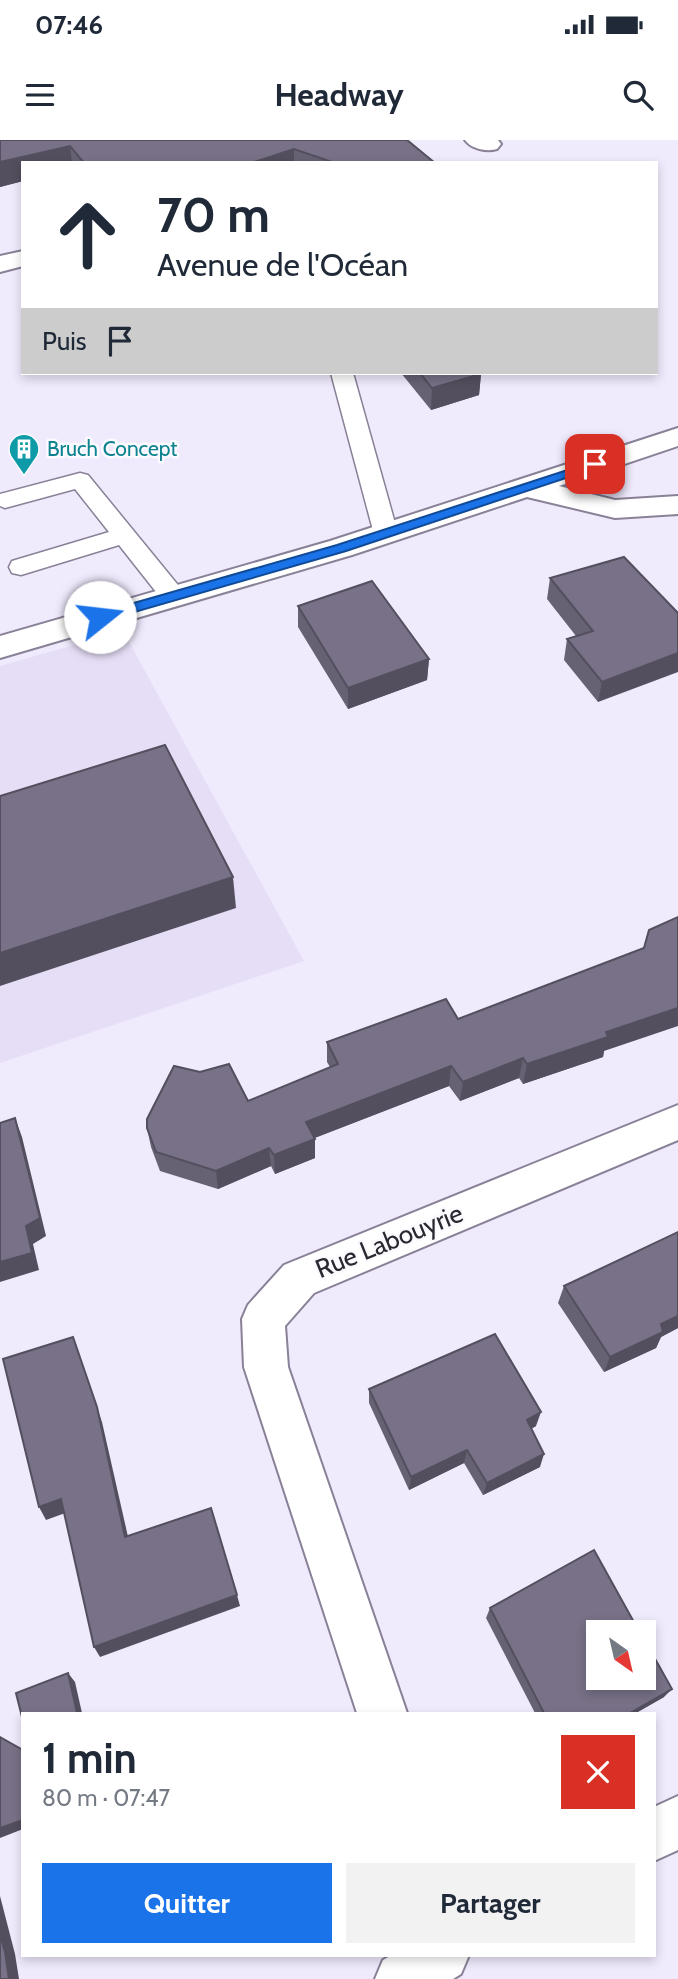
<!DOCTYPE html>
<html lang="fr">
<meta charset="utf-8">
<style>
body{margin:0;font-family:Cabin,sans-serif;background:#f2f2f3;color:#1f2937;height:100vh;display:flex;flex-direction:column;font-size:26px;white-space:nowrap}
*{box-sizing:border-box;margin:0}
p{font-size:23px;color:#747a83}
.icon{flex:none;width:38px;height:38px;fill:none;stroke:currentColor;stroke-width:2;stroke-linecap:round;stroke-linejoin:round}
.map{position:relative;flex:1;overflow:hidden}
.sheet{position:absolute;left:21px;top:1572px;width:635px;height:245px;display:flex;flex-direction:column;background:#fff;border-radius:0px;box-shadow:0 4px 10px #0003}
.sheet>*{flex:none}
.guide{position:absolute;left:21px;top:21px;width:637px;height:214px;border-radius:0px;box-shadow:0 4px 10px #0003;background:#fff;color:#1f2937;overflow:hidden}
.needle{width:46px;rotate:146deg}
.controls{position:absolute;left:586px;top:1480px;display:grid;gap:14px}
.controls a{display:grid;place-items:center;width:70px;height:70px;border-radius:0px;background:#fff;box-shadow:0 4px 10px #0003;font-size:35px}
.pin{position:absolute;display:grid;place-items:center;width:60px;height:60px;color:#fff;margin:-30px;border-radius:14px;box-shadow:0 4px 10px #0006}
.me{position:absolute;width:77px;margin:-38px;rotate:74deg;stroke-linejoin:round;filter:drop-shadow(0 0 5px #0008)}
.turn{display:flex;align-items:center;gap:24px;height:147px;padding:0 21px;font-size:32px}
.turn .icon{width:91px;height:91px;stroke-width:2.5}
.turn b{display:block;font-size:49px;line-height:60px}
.then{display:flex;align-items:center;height:66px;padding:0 21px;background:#0003;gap:14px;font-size:26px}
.round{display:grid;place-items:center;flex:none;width:74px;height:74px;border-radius:0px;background:#f2f2f3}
.head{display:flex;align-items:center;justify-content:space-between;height:119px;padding:0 21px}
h1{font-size:42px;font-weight:800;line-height:52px}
.action{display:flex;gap:14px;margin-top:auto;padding:14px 21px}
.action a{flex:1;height:80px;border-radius:0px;background:#1a73e8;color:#fff;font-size:28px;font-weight:800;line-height:80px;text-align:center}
.action a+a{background:#f2f2f3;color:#1f2937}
.status{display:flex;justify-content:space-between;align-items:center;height:49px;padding:0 35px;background:#fff;direction:ltr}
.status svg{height:19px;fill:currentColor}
header{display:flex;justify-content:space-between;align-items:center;height:91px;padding:0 21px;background:#fff;font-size:32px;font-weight:800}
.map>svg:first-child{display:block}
.built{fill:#e6def7}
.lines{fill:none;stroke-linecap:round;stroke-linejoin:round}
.lane-casing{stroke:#898197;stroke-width:3}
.street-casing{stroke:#898197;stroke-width:4}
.secondary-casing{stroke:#898197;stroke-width:4}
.lane{fill:#fff;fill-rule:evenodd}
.street{fill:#fff;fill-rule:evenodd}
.secondary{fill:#fff;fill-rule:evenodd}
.wall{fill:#676174}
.shaded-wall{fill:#544f5e}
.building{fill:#787187;stroke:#544f5e;stroke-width:2}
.route{fill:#1a73e8;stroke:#114b97;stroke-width:2}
.labels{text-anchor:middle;stroke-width:5;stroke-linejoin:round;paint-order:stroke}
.far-culture-label{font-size:21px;fill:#0d838f;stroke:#fbfaff;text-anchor:start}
.street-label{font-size:26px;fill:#2b2831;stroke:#fbfaff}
</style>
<div class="status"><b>07:46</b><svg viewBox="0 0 49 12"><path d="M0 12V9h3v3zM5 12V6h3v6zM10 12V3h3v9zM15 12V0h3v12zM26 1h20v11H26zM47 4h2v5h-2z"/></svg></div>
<header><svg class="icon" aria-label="menu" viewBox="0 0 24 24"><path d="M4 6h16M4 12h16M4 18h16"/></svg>Headway<svg class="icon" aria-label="search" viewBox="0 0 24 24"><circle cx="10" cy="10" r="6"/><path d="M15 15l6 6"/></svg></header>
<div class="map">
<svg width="678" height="1839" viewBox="0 0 678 1839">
<rect width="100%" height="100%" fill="#f0eafd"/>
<path class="built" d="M123,491l181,330 -304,102v-397z"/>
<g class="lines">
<g class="lane-casing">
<path id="lane" d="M331,233h22l45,161 -3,6 -9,2 -9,-2 -3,-6z
M80,333l8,2 94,115 4,6 -4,6 -9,2 -9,-2 -45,-57 -98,30 -9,-2 -3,-6 3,-6 97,-29 -34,-43 -70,19 -5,-2v-12z"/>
</g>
<g class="street-casing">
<path id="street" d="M465,0h33l3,4 -4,5c-10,3 -26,0 -32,-9z
M23,111v15l-23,6v-16z
M678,965v35l-364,153 -29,33 3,41 119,346h-50l-113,-346 -2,-48 6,-14 36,-40z
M678,1656v54l-24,11v-54z
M392,1815h77l-8,19 -8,5h-78l8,-19z"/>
</g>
<g class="secondary-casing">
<path id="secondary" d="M678,288v18l-119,40 56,14 63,-4v18l-63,4 -88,-21 -175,58 -352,103v-22l330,-95z"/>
</g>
<use href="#lane" class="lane"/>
<use href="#street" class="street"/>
<use href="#secondary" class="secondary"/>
</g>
<path class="wall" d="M0,0h407l28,23h-412v18l-23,6z
M401,233h79l1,1 -2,21 -48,15z
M550,438l128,35 -80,89 -34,-42 3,-21 9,-3 -29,-37z
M298,466l131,53 -2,21 -79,29 -50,-82z
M678,777l-74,134 -1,6 -80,27 -4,-6 -59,23 -11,-15 -135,52 1,20 -40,16 -4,-8 -53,23 -58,-18 -9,-24 -4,-19 101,-27 82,-34 -3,-5v-20l131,-23 185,-70 6,-19z
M678,1092v96l-17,9 -5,11 -52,24 -46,-69 6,-17z
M369,1249l167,37 -5,3 9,38 -57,28 -19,-32 -55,27 -40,-87z
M490,1468l174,89 -28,16h-101l-49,-95z"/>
<path class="shaded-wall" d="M70,6l2,17h-49v18l-23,6v-25z
M294,9v14h-43z
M481,234l-2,21 -48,15 1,-22z
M678,513v19l-80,30 4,-20z
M429,519l-2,21 -79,29v-21z
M233,737l3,31 -236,78v-33z
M678,868v18l-74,25 -1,6 -80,27 4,-20 79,-32z
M523,918l-4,20 -59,23 3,-19z
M451,926l-2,20 -142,55 -1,-19z
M15,978l7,19 24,99 -13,8 6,26 -39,12v-20l26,-36z
M315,999v19l-40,16 -1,-19z
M269,1008l2,18 -53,23 -2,-18z
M678,1176v12l-17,9 -5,11 -52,24 6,-15 51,-33z
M73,1197l29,85 29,128 -6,-13z
M541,1272l-5,14 -14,8 5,-14z
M467,1310l-3,13 -55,27 2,-13z
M544,1314l-4,13 -57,28 4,-12z
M61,1359l7,13 -22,8 -7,-13z
M237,1455l3,11 -140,51 -6,-10z
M68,1533l7,9 7,31h-5z
M672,1549l-8,8 -28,16h-6z
M23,1680v9l-23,9v-10z
M0,1756l15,58 4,25h-10l-9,-45z"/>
<path class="building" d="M0,0h407l28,23h-100l-41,-14 -43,14h-167l-14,-17 -70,16z
M420,233h60l1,1 -49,14z
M624,417l54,56v40l-76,29 -35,-43 26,-8 -43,-53z
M372,441l57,78 -81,29 -50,-82z
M165,605l68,132 -233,76v-157z
M678,777v91l-72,24 2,5 -81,27 -4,-6 -60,24 -12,-16 -145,56 9,17 -41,16 -5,-7 -53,23 -60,-19 -9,-24v-9l27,-53 26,6 29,-8 19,37 90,-37 -11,-22 119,-43 12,20 186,-71 5,-18z
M15,978l25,100 -14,8 6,27 -32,9v-139z
M678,1092v84l-17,8 2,8 -53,25 -46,-71z
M495,1194l46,78 -14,8 17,34 -57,29 -20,-33 -56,27 -42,-88z
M73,1197l24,70 28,130 86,-29 26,87 -143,52 -33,-148 -22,8 -36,-148z
M594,1410l46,83h-42v45h46v-39l28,50 -42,24h-86l-54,-105z
M68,1533l9,40h-54v8l-7,-28z
M0,1597l23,13v70l-23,8z
M0,1794l5,18 4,27h-9z"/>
<path class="route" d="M595,321l4,1v5l-253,84 -246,71 -6,-5 1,-3 242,-69z"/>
<defs>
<g id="building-pin" transform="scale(1.575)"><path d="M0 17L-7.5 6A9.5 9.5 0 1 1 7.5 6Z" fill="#0f9aa8" stroke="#fbfaff"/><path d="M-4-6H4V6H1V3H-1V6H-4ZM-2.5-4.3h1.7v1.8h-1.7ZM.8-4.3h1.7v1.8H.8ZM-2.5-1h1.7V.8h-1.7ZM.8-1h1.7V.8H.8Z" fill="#fff"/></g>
</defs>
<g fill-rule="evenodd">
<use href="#building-pin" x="24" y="309"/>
</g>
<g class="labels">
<g class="far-culture-label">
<text x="47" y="316">Bruch Concept</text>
</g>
<g class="street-label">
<text transform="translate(389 1101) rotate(-22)" y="9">Rue Labouyrie</text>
</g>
</g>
</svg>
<div class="controls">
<a><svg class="needle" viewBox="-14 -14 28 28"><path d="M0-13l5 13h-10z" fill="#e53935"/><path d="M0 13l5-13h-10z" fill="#747a83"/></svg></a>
</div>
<div class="pin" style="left:595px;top:324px;background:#d93025"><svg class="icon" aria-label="arrive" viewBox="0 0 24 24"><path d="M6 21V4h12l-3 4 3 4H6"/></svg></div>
<svg class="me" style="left:100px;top:477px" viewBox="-20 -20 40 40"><circle r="19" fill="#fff"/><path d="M0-13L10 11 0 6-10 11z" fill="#1a73e8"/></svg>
<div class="guide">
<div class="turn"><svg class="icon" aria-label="ahead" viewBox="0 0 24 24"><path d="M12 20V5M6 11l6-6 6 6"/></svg><div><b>70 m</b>Avenue de l'Océan</div></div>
<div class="then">Puis<svg class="icon" aria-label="arrive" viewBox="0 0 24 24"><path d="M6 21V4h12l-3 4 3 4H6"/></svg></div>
</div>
<section class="sheet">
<div class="head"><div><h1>1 min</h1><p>80 m · 07:47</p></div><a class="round" style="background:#d93025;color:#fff"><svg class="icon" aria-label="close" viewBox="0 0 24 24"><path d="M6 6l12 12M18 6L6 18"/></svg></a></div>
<div class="action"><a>Quitter</a><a>Partager</a></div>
</section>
</div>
